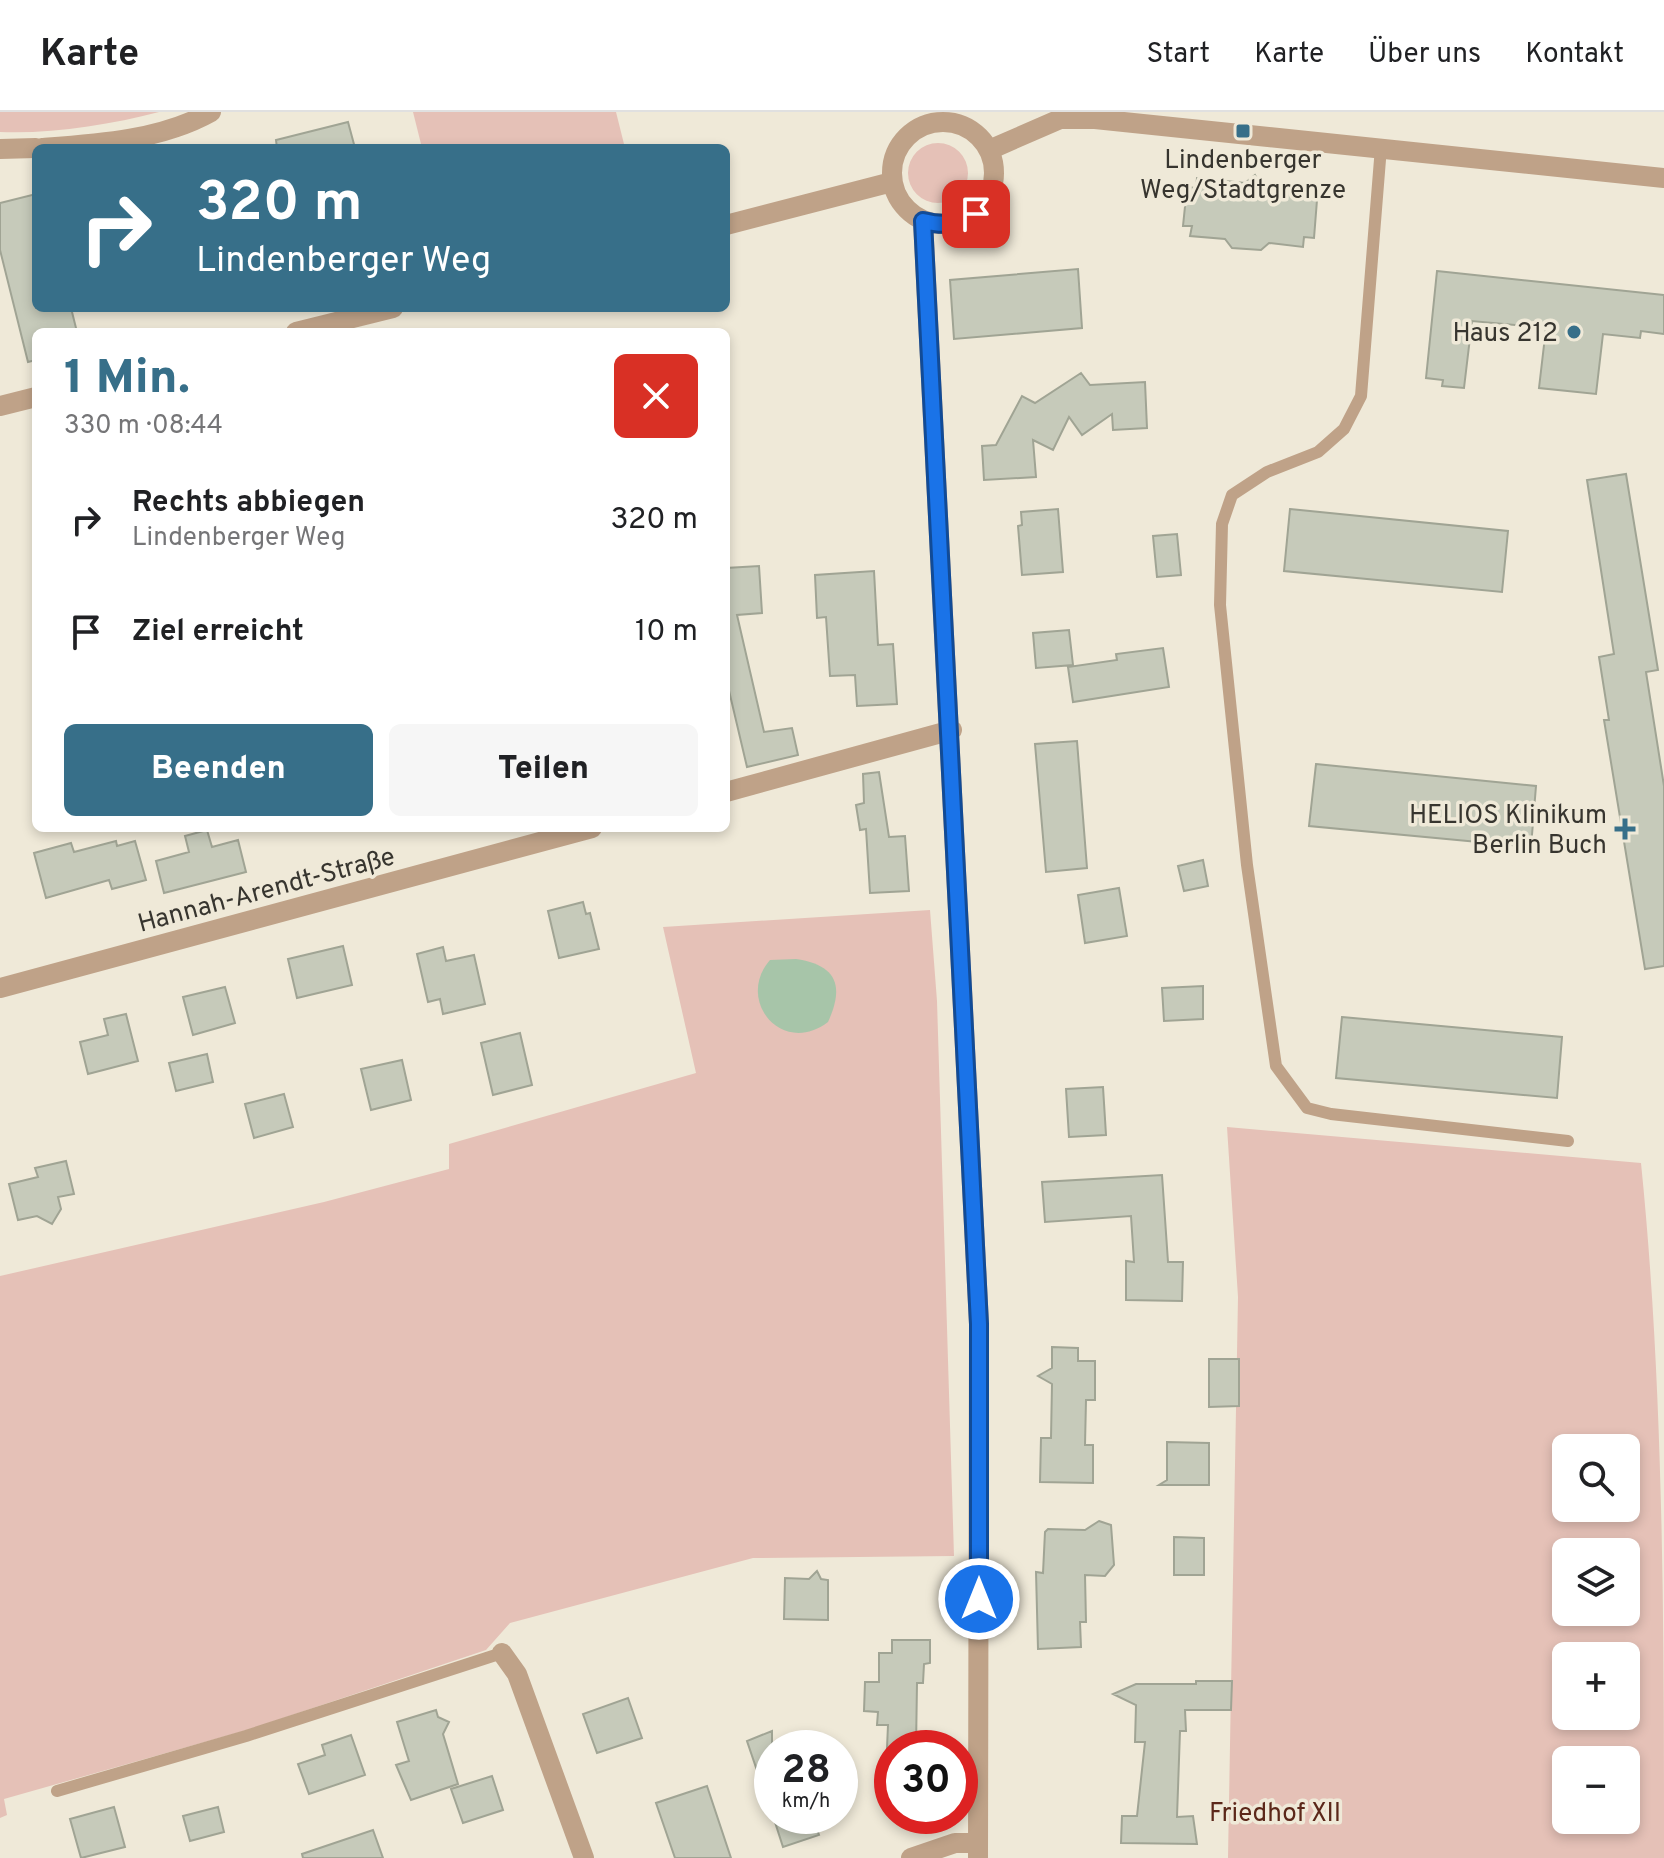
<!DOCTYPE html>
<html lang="de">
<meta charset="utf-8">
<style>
body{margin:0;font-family:Overpass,sans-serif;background:#f6f6f6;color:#202124;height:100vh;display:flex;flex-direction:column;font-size:30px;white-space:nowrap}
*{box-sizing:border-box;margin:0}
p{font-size:26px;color:#757577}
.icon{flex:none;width:44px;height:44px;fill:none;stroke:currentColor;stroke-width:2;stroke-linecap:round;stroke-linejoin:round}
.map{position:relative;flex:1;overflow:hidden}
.panel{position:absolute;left:32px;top:216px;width:698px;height:504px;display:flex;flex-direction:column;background:#fff;border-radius:12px;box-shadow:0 4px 12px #0003}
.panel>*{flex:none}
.hud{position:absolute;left:32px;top:32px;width:698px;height:168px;border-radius:12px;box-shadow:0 4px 12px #0003;background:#376f89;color:#fff;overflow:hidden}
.controls{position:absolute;left:1552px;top:1322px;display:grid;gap:16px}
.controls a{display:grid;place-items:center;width:88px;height:88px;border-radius:12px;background:#fff;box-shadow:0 4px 12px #0003;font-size:40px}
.speed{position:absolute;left:754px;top:1618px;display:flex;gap:16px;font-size:40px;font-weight:700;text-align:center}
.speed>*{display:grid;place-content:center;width:104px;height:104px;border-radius:50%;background:#fff;box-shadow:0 4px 12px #0003;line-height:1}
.speed small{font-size:20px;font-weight:400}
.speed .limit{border:12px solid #d22;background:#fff;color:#111}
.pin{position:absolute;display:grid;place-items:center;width:68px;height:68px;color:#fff;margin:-34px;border-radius:16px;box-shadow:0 4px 12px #0006}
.me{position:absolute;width:88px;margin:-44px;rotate:0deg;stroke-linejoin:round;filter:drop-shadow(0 0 6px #0008)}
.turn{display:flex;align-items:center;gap:28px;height:168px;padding:0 32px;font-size:36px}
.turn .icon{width:104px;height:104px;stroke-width:2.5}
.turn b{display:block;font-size:56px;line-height:68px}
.round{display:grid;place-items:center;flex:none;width:84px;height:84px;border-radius:12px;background:#f6f6f6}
.overview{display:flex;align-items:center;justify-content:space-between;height:136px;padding:0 32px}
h1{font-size:48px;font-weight:800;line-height:60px;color:#376f89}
.cta{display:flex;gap:16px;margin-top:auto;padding:16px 32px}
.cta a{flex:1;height:92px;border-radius:12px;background:#376f89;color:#fff;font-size:32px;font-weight:800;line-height:92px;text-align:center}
.cta a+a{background:#f6f6f6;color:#202124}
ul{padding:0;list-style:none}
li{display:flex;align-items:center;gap:24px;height:112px;padding:0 32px}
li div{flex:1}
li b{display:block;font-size:30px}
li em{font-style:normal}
header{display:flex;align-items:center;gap:48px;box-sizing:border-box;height:112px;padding:0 40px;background:#fff;border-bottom:2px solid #e0e0e0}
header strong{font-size:38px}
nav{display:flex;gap:44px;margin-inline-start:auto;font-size:28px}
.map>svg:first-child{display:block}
.green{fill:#e5c1b7;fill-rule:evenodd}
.water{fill:#a7c5a9}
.building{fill:#c6caba;stroke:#a0a494;stroke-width:2}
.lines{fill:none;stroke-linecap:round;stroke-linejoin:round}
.lane{stroke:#bfa288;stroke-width:12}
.street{stroke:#bfa288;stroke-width:20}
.route-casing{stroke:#114b97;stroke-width:20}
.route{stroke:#1a73e8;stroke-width:14}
.poi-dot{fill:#376f89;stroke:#efe9d8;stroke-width:3}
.labels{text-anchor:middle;stroke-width:7;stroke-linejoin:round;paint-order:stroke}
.poi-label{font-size:26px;fill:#37352f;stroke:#efe9d8;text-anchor:end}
.street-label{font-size:26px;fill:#37352f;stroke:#efe9d8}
.park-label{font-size:26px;fill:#5b2719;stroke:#efe9d8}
</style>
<header>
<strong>Karte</strong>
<nav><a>Start</a><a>Karte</a><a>Über uns</a><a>Kontakt</a></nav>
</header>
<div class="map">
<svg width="1664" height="1746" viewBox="0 0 1664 1746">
<rect width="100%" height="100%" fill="#efe9d8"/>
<path class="green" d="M0,0h159c-50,13 -107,22 -159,20z
M413,0h203l9,36h-203z
M908 61a30 30 0 1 1 60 0a30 30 0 1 1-60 0Z
M930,798l7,91 17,555 -201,2 -243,65 -24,27 -239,80 -243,69 3,16 -7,3v-542l324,-74 125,-33v-25l247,-71 -33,-146z
M1227,1015l414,36c23,227 23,465 23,695h-436l10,-561zM1566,1336h60v60h-60zM1566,1440h60v60h-60zM1566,1544h60v60h-60zM1566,1648h60v60h-60z"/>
<path class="water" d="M796,847c40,6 49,26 32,63 -46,35 -93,-22 -58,-62z"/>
<path class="building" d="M348,10l7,26h-78l-1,-8z
M1255,63l6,10 48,4 -1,10 9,1 -3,38 -10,-1 -1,10 -34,-4 -8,7 -29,-2 -7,-9 -35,-3 2,-10h-9l4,-39 9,1 1,-10 48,5z
M36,82v114h35l6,24h-41v28l-8,2 -28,-112v-47z
M1078,157l4,59 -128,11 -4,-59z
M1437,159l227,24v39l-23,-3 -1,7 -37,-4 -7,60 -57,-6 7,-60 -74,-7 -8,67 -22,-2 1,-6 -17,-2z
M1081,261l9,12 55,-3 2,46 -34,2 -1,-16 -30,21 -13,-18 -16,33 -20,-10 3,37 -52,3 -2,-34 14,-1 26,-49 13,7z
M1626,362l32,196 -12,2 18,114v180l-19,3 -41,-249h5l-10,-63 15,-3 -27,-174z
M1058,397l5,63 -41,3 -4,-49 4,-1 -1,-13z
M1290,397l218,22 -6,61 -218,-21z
M1177,422l4,41 -24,2 -4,-41z
M759,454l3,47 -25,2 27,117 28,-4 6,27 -51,12 -21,-89v-110z
M874,459l4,74 15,-1 4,60 -40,2 -2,-31 -25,1 -4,-59 -9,1 -2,-43z
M1069,518l4,35 -37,3 -3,-35z
M1163,536l6,39 -96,15 -5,-35 49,-7 -1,-6z
M1077,629l10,127 -41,4 -11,-128z
M1316,652l220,22 -5,61 -222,-21z
M879,660l10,65 16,-1 4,55 -39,2 -4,-64 -6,1 -4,-25 8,-2 -1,-29z
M207,718l5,17 26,-7 8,32 -82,21 -8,-32 33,-9 -4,-16z
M116,729l1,5 18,-5 11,39 -34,9 -3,-9 -63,18 -12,-45 37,-10 3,9z
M1203,748l5,26 -24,5 -6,-25z
M1119,776l8,48 -42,7 -7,-48z
M583,790l3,12 4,-1 9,36 -40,9 -11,-47z
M343,834l9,39 -55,13 -9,-39z
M443,835l3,14 28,-6 11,49 -42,10 -3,-15 -12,3 -11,-48z
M1203,874v33l-39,2 -2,-33z
M225,875l10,36 -42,12 -10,-38z
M126,902l12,47 -50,13 -8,-32 28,-7 -4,-16z
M1342,905l220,20 -5,61 -221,-20z
M520,921l12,52 -39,10 -12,-52z
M207,942l6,28 -37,9 -7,-28z
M402,948l9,40 -40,10 -10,-41z
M1103,975l3,48 -37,2 -3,-48z
M284,982l9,33 -39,11 -9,-34z
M66,1049l8,33 -16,3 3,12 -9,15 -15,-8 -19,4 -9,-36 29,-7 -3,-9z
M1162,1063l6,87h15l-1,39 -56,-1v-39l8,1 -3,-46 -86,6 -3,-40z
M1052,1235l26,1v13h17v39h-9l-1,45h8v38l-53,-1 1,-44h10l1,-54 -14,-8 14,-8z
M1209,1247h30v47l-30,1z
M1167,1330l42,1v42h-50l8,-5z
M1099,1409l12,4 3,40 -9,11 -20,-1 1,47h-6l1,25 -43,2 -2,-77 7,1 2,-41 3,-3 37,1z
M1174,1425l30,1v37h-30z
M817,1459l4,8 7,1v40l-44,-1 1,-41 24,1z
M892,1528h38v23l-6,1 -1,19h-6l-1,65h-29l1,-23h-11l1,-13 -14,-1 1,-29h14v-29h13z
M1196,1569h36l-1,29h-46l1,21h-6l-3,86 16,-1 4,28 -76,-1 1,-27h15l8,-74h-10l1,-37 -23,-11 23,-10h60z
M628,1586l14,40 -45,15 -14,-39z
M436,1598l2,7 11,5 -6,12 15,50 -47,16 -15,-35 13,-4 -12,-39z
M772,1619v72h-4l-21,-62z
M351,1623l14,40 -56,19 -11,-30 27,-9 -3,-10z
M492,1664l11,34 -40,13 -12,-34z
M707,1674l24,72h-56l-19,-55z
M114,1695l11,40 -44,11 -11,-39z
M218,1695l6,25 -34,9 -7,-25z
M773,1704h39l7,19 -36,12z
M373,1718l10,28h-80l-1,-4z"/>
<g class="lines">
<path class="lane" d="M1381,35l-20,249 -17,33 -26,23 -51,20 -35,23 -10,29 -2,81 27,260 29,201 31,42 24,6 237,27
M57,1679l189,-55 256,-83"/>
<path class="street" d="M892 61a51 51 0 1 1 102 0a51 51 0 1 1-102 0Z
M42,36c56,-4 119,-8 169,-36
M0,37l36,-1
M989,38l71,-31h35l569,59
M923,109l56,1103 -1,534
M726,113l166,-43
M296,220l97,-24
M0,294l36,-9
M726,680l226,-62
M0,876l592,-160
M502,1541l15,21 67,184
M911,1746l44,-15h23"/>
</g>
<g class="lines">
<g class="route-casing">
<path id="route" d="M976,102c-18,11 -33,12 -53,7l56,1103v275"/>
</g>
<use href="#route" class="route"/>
</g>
<g class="poi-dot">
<rect x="1235" y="11" width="16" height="16" rx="4"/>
<circle cx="1574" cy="220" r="8"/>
<path d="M1621 705h8v8h8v8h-8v8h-8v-8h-8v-8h8z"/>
</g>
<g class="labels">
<g class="poi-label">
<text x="1243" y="56" text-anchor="middle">Lindenberger<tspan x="1243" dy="30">Weg/Stadtgrenze</tspan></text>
<text x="1558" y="229">Haus 212</text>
<text x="1607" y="711">HELIOS Klinikum<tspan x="1607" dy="30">Berlin Buch</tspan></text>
</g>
<g class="street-label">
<text transform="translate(266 777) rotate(-15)" y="9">Hannah-Arendt-Straße</text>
</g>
<g class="park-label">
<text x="1275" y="1709">Friedhof XII</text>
</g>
</g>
</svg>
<div class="controls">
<a><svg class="icon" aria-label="search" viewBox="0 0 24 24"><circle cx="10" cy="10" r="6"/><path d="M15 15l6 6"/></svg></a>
<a><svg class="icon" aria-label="layers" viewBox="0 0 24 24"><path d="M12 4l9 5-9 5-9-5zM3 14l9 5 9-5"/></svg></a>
<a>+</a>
<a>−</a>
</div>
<div class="speed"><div>28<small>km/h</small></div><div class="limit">30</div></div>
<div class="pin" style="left:976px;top:102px;background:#d93025"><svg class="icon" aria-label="arrive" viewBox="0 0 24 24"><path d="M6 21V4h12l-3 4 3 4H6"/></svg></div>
<svg class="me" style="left:979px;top:1487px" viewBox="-20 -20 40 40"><circle r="17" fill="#1a73e8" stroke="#fff" stroke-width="3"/><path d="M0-11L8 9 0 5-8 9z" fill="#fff"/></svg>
<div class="hud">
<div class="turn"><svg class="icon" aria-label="right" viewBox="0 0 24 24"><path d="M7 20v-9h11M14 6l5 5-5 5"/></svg><div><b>320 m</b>Lindenberger Weg</div></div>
</div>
<section class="panel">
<div class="overview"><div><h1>1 Min.</h1><p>330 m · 08:44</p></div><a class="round" style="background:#d93025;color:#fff"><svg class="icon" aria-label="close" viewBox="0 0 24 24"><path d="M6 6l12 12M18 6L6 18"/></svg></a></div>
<ul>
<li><svg class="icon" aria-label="right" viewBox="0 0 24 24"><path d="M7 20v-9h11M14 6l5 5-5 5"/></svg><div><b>Rechts abbiegen</b><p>Lindenberger Weg</p></div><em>320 m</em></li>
<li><svg class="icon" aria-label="arrive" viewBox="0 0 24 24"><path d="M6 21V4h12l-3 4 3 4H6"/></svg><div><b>Ziel erreicht</b></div><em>10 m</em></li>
</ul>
<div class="cta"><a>Beenden</a><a>Teilen</a></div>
</section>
</div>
